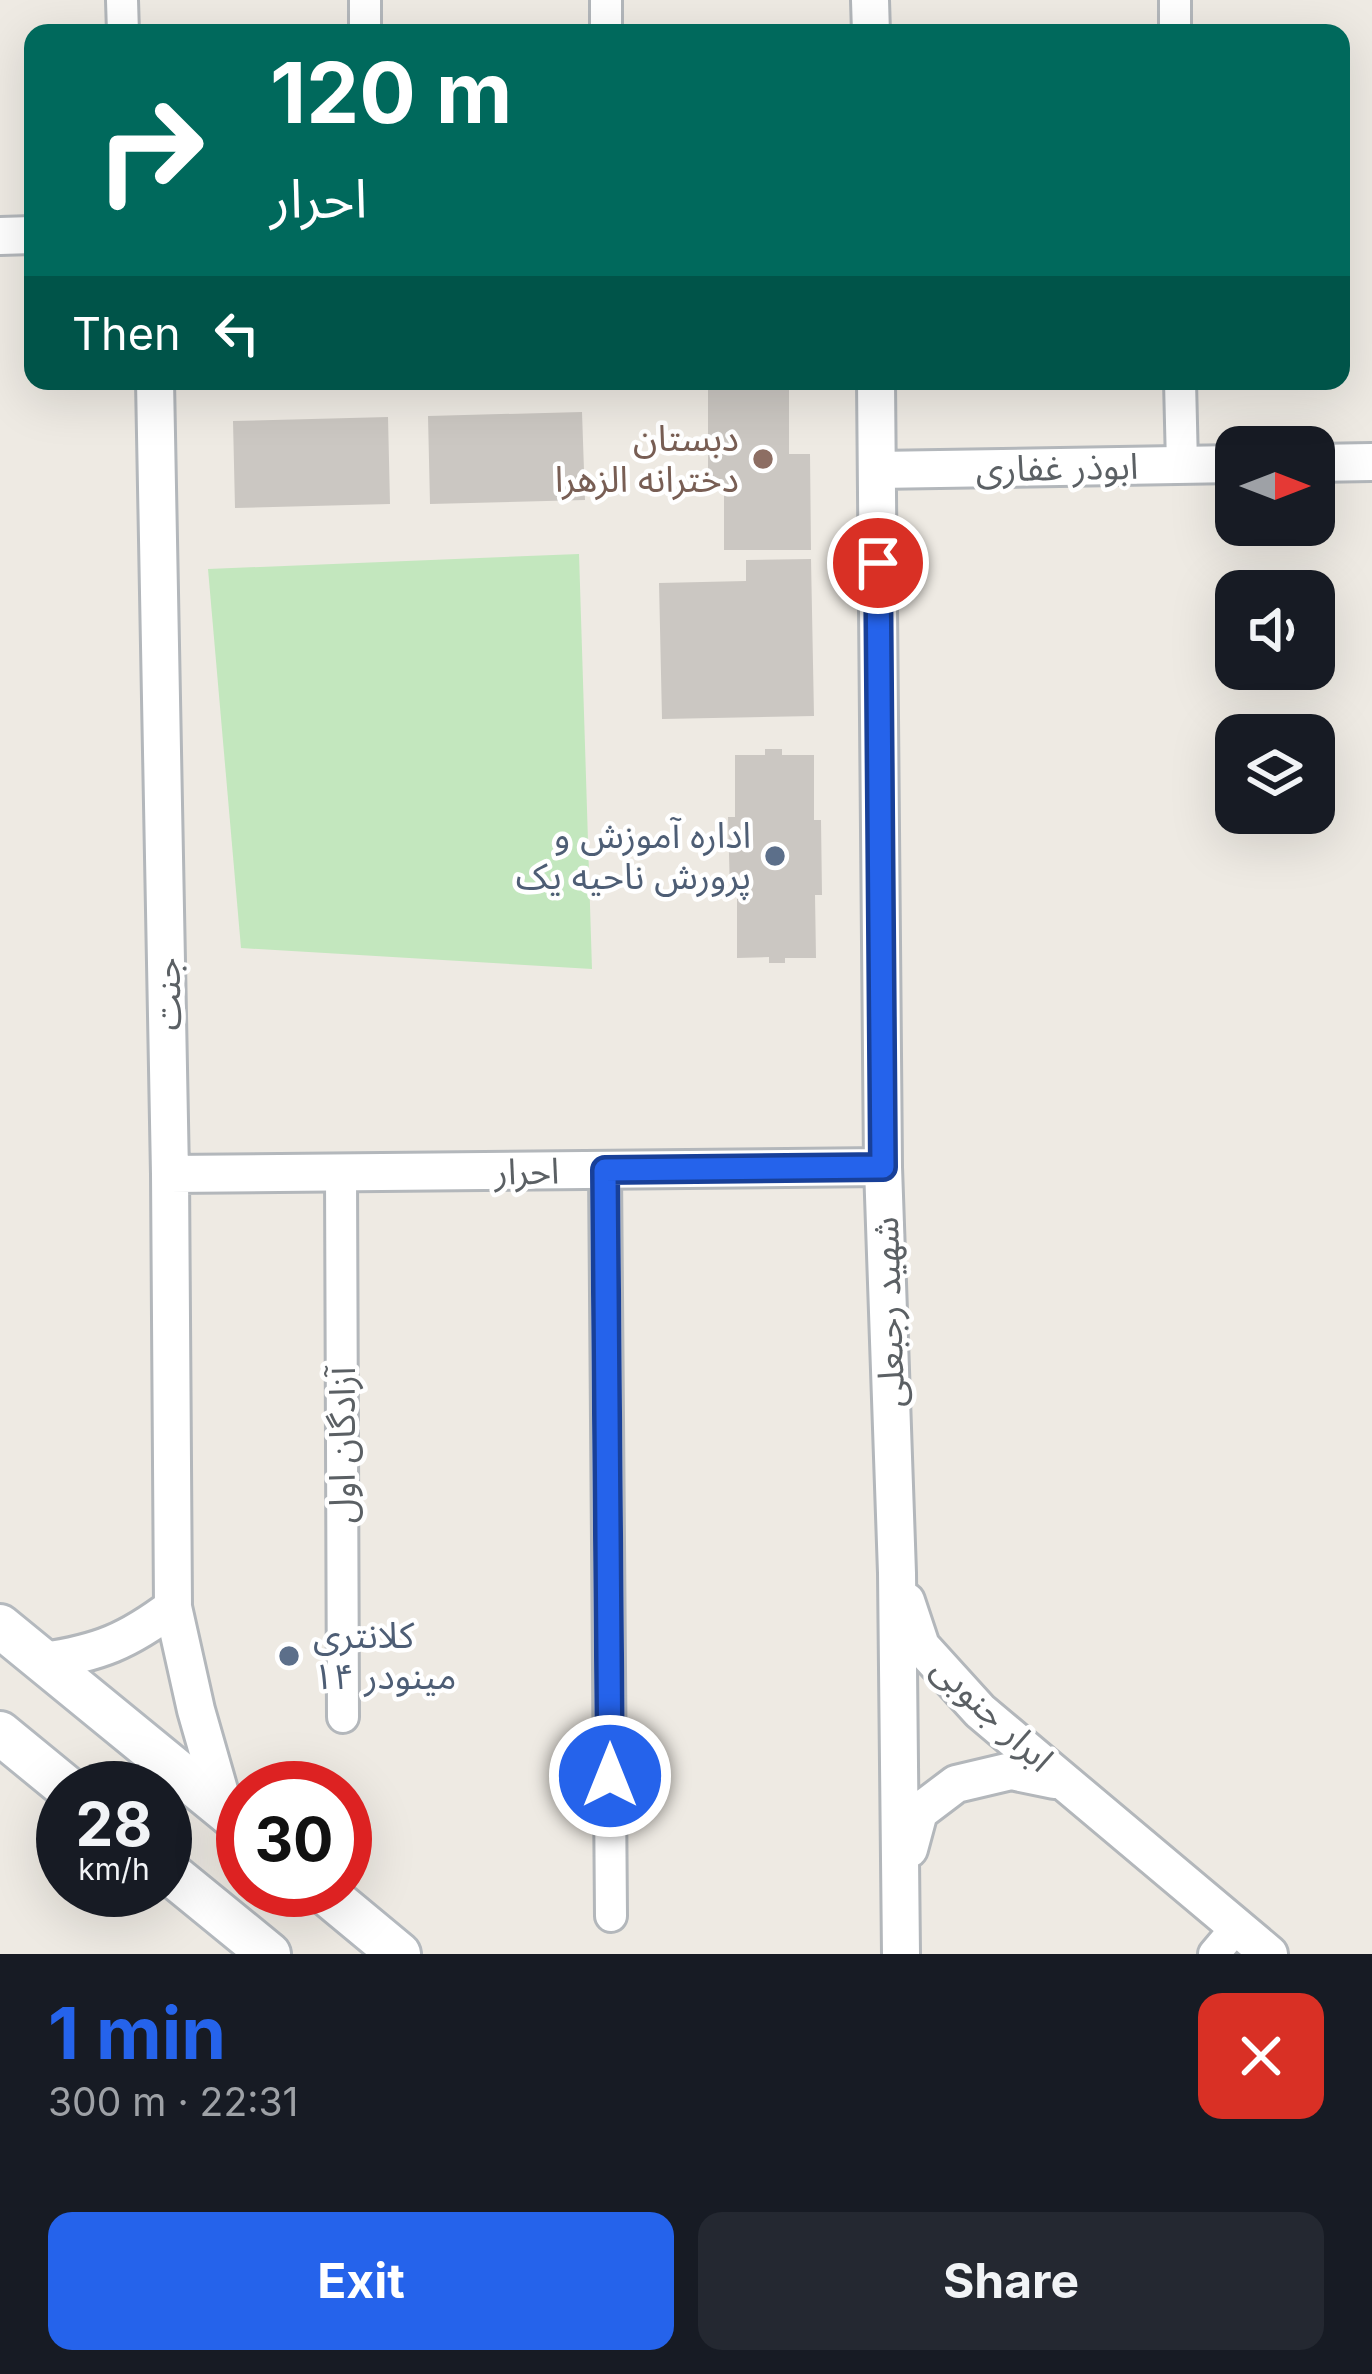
<!DOCTYPE html>
<meta charset="utf-8">
<style>
body{margin:0;font-family:Inter,"Noto Sans Arabic",sans-serif;background:#242831;color:#f1f3f6;height:100vh;display:flex;flex-direction:column;font-size:45px;white-space:nowrap}
*{box-sizing:border-box;margin:0}
p{font-size:39px;color:#9ea1a6}
.icon{flex:none;width:66px;height:66px;fill:none;stroke:currentColor;stroke-width:2;stroke-linecap:round;stroke-linejoin:round}
.map{position:relative;height:1954px;overflow:hidden}
.panel{display:flex;flex-direction:column;background:#171b24;flex:1}
.panel>*{flex:none}
.guide{position:absolute;left:24px;top:24px;width:1326px;height:366px;border-radius:24px;box-shadow:0 12px 48px #0002;background:#00695c;color:#fff;overflow:hidden}
.needle{width:78px;rotate:90deg}
.fabs{position:absolute;left:1215px;top:426px;display:grid;gap:24px}
.fabs a{display:grid;place-items:center;width:120px;height:120px;border-radius:24px;background:#171b24;box-shadow:0 12px 48px #0002;font-size:60px}
.speed{position:absolute;left:36px;top:1761px;display:flex;gap:24px;font-size:60px;font-weight:700;text-align:center}
.speed>*{display:grid;place-content:center;width:156px;height:156px;border-radius:50%;background:#171b24;box-shadow:0 12px 48px #0002;line-height:1}
.speed small{font-size:30px;font-weight:400}
.speed .limit{border:18px solid #d22;background:#fff;color:#111}
.pin{position:absolute;display:grid;place-items:center;width:102px;height:102px;color:#fff;margin:-51px;border:6px solid #fff;border-radius:50%;box-shadow:0 3px 12px #0007}
.me{position:absolute;width:132px;margin:-66px;rotate:0deg;stroke-linejoin:round;filter:drop-shadow(0 0 9px #0008)}
.turn{display:flex;align-items:center;gap:42px;height:252px;padding:0 48px;font-size:54px}
.turn .icon{width:156px;height:156px;stroke-width:2.5}
.turn b{display:block;font-size:84px;line-height:102px}
.then{display:flex;align-items:center;height:114px;padding:0 48px;background:#0003;gap:24px;font-size:45px}
.round{display:grid;place-items:center;flex:none;width:126px;height:126px;border-radius:24px;background:#242831}
.overview{display:flex;align-items:center;justify-content:space-between;height:204px;padding:0 48px}
h1{font-size:72px;font-weight:700;line-height:90px;color:#2563eb}
.primary-button{display:flex;gap:24px;margin-top:auto;padding:24px 48px}
.primary-button a{flex:1;height:138px;border-radius:24px;background:#2563eb;color:#fff;font-size:48px;font-weight:700;line-height:138px;text-align:center}
.primary-button a+a{background:#242831;color:#f1f3f6}
.map>svg:first-child{display:block}
.green{fill:#c3e7be}
.building{fill:#cbc7c2}
.lines{fill:none;stroke-linecap:round;stroke-linejoin:round}
.minor-casing{stroke:#b3b7bb;stroke-width:36}
.tertiary-casing{stroke:#b3b7bb;stroke-width:42}
.secondary-casing{stroke:#b4b9be;stroke-width:48}
.minor{stroke:#fff;stroke-width:30}
.tertiary{stroke:#fff;stroke-width:36}
.secondary{stroke:#fff;stroke-width:42}
.route-casing{stroke:#184099;stroke-width:30}
.route{stroke:#2563eb;stroke-width:21}
.education-dot{fill:#8d6e63;stroke:#fff;stroke-width:4.5}
.service-dot{fill:#5c6f8a;stroke:#fff;stroke-width:4.5}
.labels{text-anchor:middle;stroke-width:9;stroke-linejoin:round;paint-order:stroke}
.education-label{font-size:36px;fill:#785e54;stroke:#fff;text-anchor:end}
.street-label{font-size:36px;fill:#5b6064;stroke:#fff}
.service-label{font-size:36px;fill:#4e5e75;stroke:#fff;text-anchor:end}
</style>
<div class="map">
<svg width="1372" height="1954" viewBox="0 0 1372 1954">
<rect width="100%" height="100%" fill="#eeeae3"/>
<path class="green" d="M579,554l13,415 -351,-21 -33,-379z"/>
<path class="building" d="M708,381h81v73h21l1,96h-87v-68l-16,1z
M582,412l3,88 -155,4 -2,-88z
M388,417l2,87 -155,4 -2,-87z
M811,559l3,157 -152,3 -3,-136 87,-2v-21z
M765,749h17v6h32v65h7l1,75h-7l1,63h-31v5h-16v-6l-32,1v-66h-7l-2,-75h7v-62h30z"/>
<g class="lines">
<g class="minor-casing">
<path id="minor" d="M122,0l1,33
M365,0v33
M606,0v33
M1175,0v33
M1180,381l2,84
M605,1170l6,746
M341,1173l2,544
M1214,1954l22,-26"/>
</g>
<g class="tertiary-casing">
<path id="tertiary" d="M870,0l1,33
M0,236l33,-1
M155,381l15,793 3,433 23,103 29,101
M876,381l7,786 14,406 4,381
M1314,463l58,-1
M877,470l359,-6
M170,1174l713,-7
M906,1601l15,45 59,65 289,243
M43,1661c56,-8 85,-20 130,-54
M909,1849l10,-37 37,-28 55,-13 43,9"/>
</g>
<g class="secondary-casing">
<path id="secondary" d="M0,1626l243,199
M0,1733l67,55
M165,1869l104,85
M322,1890l77,64"/>
</g>
<use href="#minor" class="minor"/>
<use href="#tertiary" class="tertiary"/>
<use href="#secondary" class="secondary"/>
</g>
<g class="lines">
<g class="route-casing">
<path id="route" d="M610,1776l-5,-606 278,-3 -5,-604"/>
</g>
<use href="#route" class="route"/>
</g>
<circle class="education-dot" cx="763" cy="459" r="12"/>
<g class="service-dot">
<circle cx="775" cy="856" r="12"/>
<circle cx="289" cy="1656" r="12"/>
</g>
<g class="labels">
<g class="education-label">
<text x="739" y="451">دبستان<tspan x="739" dy="41">دخترانه الزهرا</tspan></text>
</g>
<g class="street-label">
<text transform="translate(1057 467) rotate(-1)" y="13">ابوذر غفاری</text>
<text transform="translate(167 994) rotate(-91)" y="13">جنت</text>
<text transform="translate(527 1171) rotate(-1)" y="13">احرار</text>
<text transform="translate(888 1312) rotate(-92)" y="13">شهید رجبعلی</text>
<text transform="translate(342 1445) rotate(-90)" y="13">آزادگان اول</text>
<text transform="translate(993 1713) rotate(43)" y="13">ابرار جنوبی</text>
</g>
<g class="service-label">
<text x="751" y="848">اداره آموزش و<tspan x="751" dy="41">پرورش ناحیه یک</tspan></text>
<text x="313" y="1648" text-anchor="start">کلانتری<tspan x="313" dy="41">۱۴ مینودر</tspan></text>
</g>
</g>
</svg>
<div class="fabs">
<a><svg class="needle" viewBox="-14 -14 28 28"><path d="M0-13l5 13h-10z" fill="#e53935"/><path d="M0 13l5-13h-10z" fill="#9ea1a6"/></svg></a>
<a><svg class="icon" aria-label="sound" viewBox="0 0 24 24"><path d="M4 9h4l5-4v14l-5-4H4zM17 9q2 3 0 6"/></svg></a>
<a><svg class="icon" aria-label="layers" viewBox="0 0 24 24"><path d="M12 4l9 5-9 5-9-5zM3 14l9 5 9-5"/></svg></a>
</div>
<div class="speed"><div>28<small>km/h</small></div><div class="limit">30</div></div>
<div class="pin" style="left:878px;top:563px;background:#d93025"><svg class="icon" aria-label="arrive" viewBox="0 0 24 24"><path d="M6 21V4h12l-3 4 3 4H6"/></svg></div>
<svg class="me" style="left:610px;top:1776px" viewBox="-20 -20 40 40"><circle r="17" fill="#2563eb" stroke="#fff" stroke-width="3"/><path d="M0-11L8 9 0 5-8 9z" fill="#fff"/></svg>
<div class="guide">
<div class="turn"><svg class="icon" aria-label="right" viewBox="0 0 24 24"><path d="M7 20v-9h11M14 6l5 5-5 5"/></svg><div><b>120 m</b>احرار</div></div>
<div class="then">Then<svg class="icon" aria-label="left" viewBox="0 0 24 24"><path d="M17 20v-9H6M10 6l-5 5 5 5"/></svg></div>
</div>
</div>
<section class="panel">
<div class="overview"><div><h1>1 min</h1><p>300 m · 22:31</p></div><a class="round" style="background:#d93025;color:#fff"><svg class="icon" aria-label="close" viewBox="0 0 24 24"><path d="M6 6l12 12M18 6L6 18"/></svg></a></div>
<div class="primary-button"><a>Exit</a><a>Share</a></div>
</section>
